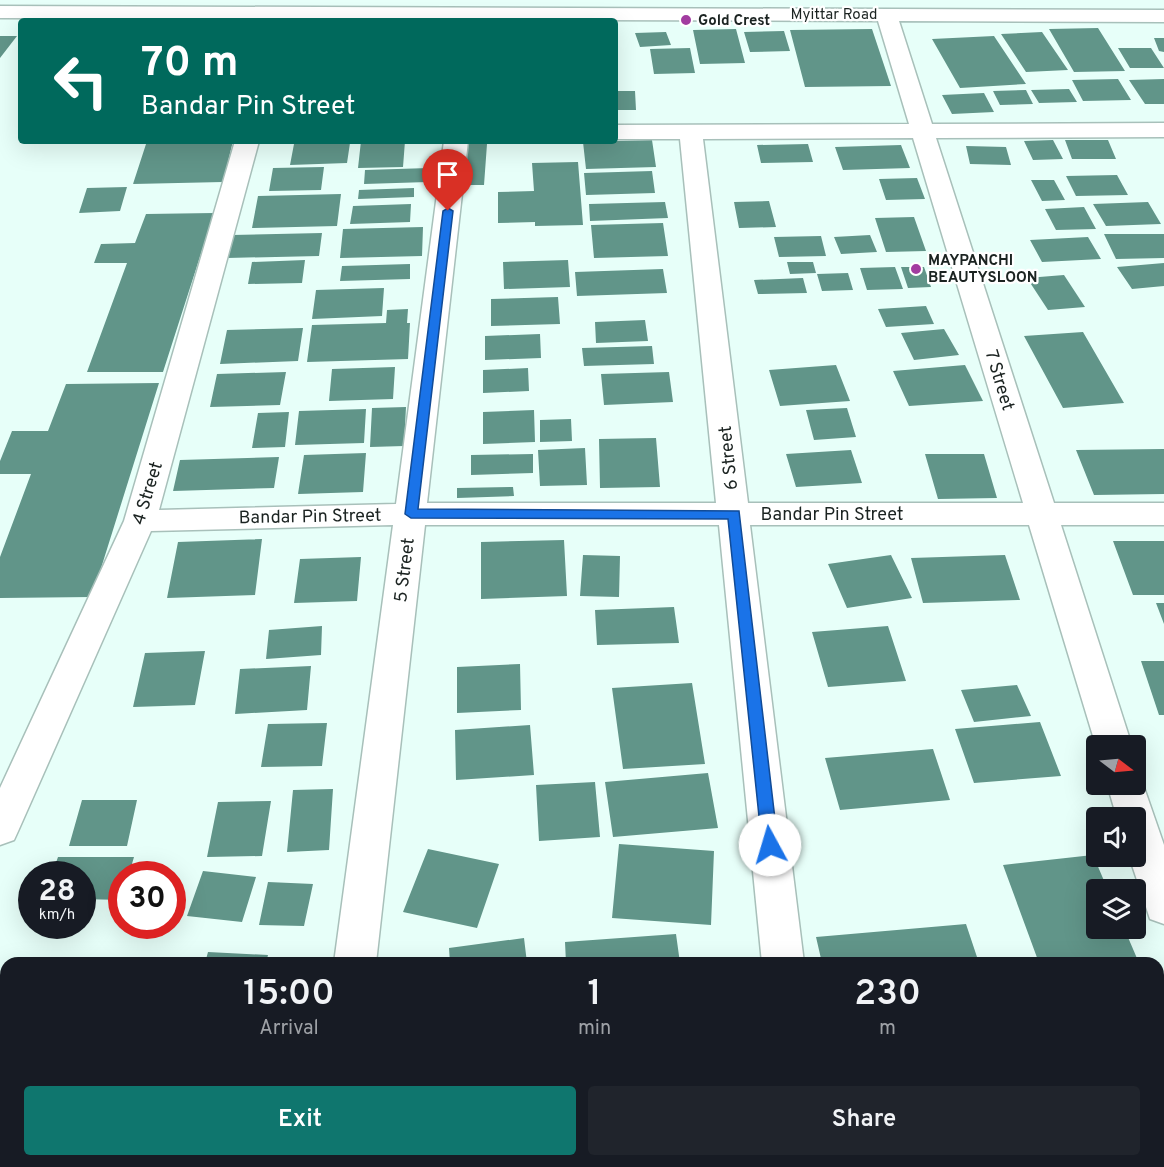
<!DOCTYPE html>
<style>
body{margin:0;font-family:Overpass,sans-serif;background:#20242c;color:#f1f3f6;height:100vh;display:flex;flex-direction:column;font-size:22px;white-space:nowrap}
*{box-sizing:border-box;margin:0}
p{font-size:20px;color:#9ea1a6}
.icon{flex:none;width:33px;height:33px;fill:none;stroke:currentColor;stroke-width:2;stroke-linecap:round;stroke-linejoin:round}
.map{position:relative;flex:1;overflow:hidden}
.details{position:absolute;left:0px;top:957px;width:1164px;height:210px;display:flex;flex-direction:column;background:#171b24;border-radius:18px 18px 0 0;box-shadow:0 6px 24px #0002}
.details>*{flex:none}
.banner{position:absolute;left:18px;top:18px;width:600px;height:126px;border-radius:6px;box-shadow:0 6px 24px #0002;background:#00695c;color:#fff;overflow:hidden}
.needle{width:39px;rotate:106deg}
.buttons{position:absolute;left:1086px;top:735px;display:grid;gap:12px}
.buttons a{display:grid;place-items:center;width:60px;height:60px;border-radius:6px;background:#171b24;box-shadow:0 6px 24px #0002;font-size:30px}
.speed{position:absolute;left:18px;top:861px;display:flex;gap:12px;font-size:30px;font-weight:700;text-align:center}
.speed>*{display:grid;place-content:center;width:78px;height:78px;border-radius:50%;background:#171b24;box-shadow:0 6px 24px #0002;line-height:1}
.speed small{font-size:15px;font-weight:400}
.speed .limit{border:9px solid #d22;background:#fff;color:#111}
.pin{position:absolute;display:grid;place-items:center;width:51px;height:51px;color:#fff;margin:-62px -26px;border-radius:50% 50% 50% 0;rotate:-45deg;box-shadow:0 0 6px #0007}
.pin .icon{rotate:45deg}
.me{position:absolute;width:66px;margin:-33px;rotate:354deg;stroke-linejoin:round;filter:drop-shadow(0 0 4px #0008)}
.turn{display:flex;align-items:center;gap:21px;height:126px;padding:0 24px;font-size:27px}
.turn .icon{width:78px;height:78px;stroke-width:2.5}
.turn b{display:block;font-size:42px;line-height:51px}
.eta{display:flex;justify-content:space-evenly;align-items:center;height:102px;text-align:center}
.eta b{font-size:36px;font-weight:600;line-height:42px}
.action{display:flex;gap:12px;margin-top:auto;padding:12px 24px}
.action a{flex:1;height:69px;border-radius:6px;background:#0f766e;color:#fff;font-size:24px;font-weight:600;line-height:69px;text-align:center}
.action a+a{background:#20242c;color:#f1f3f6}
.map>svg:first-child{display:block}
.building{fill:#619589}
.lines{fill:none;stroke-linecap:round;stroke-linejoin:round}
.minor-casing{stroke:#a8c0ba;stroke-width:3}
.minor{fill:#fff;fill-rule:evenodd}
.route{fill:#1a73e8;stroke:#114b97;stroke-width:1.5}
.poi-dot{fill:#a23ca0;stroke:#fff;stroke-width:2}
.labels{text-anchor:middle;stroke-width:4.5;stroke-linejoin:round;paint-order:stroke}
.far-street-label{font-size:15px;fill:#1b2321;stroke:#fff}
.far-poi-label{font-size:15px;font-weight:bold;fill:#1b2321;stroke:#fff;text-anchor:start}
.street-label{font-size:18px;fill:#1b2321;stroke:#fff}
</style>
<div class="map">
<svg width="1164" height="1167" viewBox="0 0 1164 1167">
<rect width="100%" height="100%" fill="#e7fff9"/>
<path class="building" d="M1098,28l27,43 -51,1 -25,-43z
M736,29l9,34 -45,1 -7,-34z
M872,29l19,57 -86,1 -15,-57z
M784,31l6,20 -40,1 -6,-20z
M666,32l5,13 -31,2 -5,-14z
M1042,32l26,38 -42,2 -25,-38z
M0,36h17l-17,22z
M994,36l32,48 -66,4 -28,-49z
M1154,38h10v14l-5,-1z
M690,48l5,25 -41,1 -4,-25z
M1118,48h33l13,20h-34z
M1118,79l13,21 -48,1 -11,-21z
M1164,79v25h-19l-16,-24z
M1069,89l8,13 -38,1 -8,-13z
M1026,90l7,14 -33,1 -7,-14z
M615,91h20l1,19h-21z
M984,93l10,19 -42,2 -10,-19z
M652,140l4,27 -70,2 -3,-27z
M1053,140l10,19 -30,1 -9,-19z
M1065,140h43l8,19h-44z
M147,141h86l-10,41 -90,2z
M361,141h44l-2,26 -45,1z
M350,143l-3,20 -57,2 4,-21z
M466,144h21l-3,41h-22z
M808,144l5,18 -52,1 -4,-18z
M901,145l9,23 -67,2 -8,-23z
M966,146l40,1 5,18 -41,-1z
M578,162l5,63 -48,1v-4l-37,1v-31l36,-1 -2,-28z
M324,167l-3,23 -52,1 4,-23z
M429,168l-1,14 -64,2 1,-14z
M652,171l3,22 -69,2 -2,-22z
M1117,175l11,20 -52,1 -10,-20z
M917,178l8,21 -39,1 -7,-21z
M1031,180h23l11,20 -23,1z
M127,187l-7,24 -41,2 8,-25z
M414,188v9l-56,2 1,-9z
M341,194l-4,32 -85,2 6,-32z
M769,201l7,26 -37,1 -5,-26z
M665,202l3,16 -78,3 -1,-17z
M1148,202l13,22 -55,2 -13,-22z
M411,204l-1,18 -60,2 3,-18z
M1084,207l12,22 -40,1 -11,-21z
M214,213l-51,159h-76l40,-109h-33l7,-19 34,-1 11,-29z
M914,217l12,34 -40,1 -11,-34z
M663,223l5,33 -74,2 -3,-33z
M423,227l-1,29 -82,2 3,-29z
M322,233l-3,23 -92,2 5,-23z
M1104,234h60v24l-48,1z
M870,235l7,17 -36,2 -7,-17z
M821,236l5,20 -47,1 -5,-20z
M1088,237l13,22 -59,3 -12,-22z
M305,260l-3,23 -54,1 4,-22z
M568,260l2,27 -66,2 -1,-27z
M787,262h26l3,11 -26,1z
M1164,263v23l-32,3 -15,-22z
M410,264v15l-70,2 2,-15z
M895,267l8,22 -36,1 -7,-22z
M901,267h23l7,20 -23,1z
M663,269l4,24 -90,3 -2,-24z
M848,273l5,17 -31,1 -5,-17z
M1064,275l21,32 -37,3 -21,-32z
M803,278l4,15 -49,1 -4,-14z
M384,288l-2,28 -70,3 4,-29z
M558,297l2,27 -69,2v-27z
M926,306l8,18 -48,3 -8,-18z
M408,309l-1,14h3l-2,36 -101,3 5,-37 74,-2 1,-13z
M645,320l3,21 -52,2 -1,-21z
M303,328l-5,33 -78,3 7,-34z
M944,329l15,26 -45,5 -13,-27z
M1083,332l41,71 -61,5 -39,-72z
M540,334l1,24 -56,2v-24z
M652,346l2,18 -70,2 -2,-18z
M836,365l14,36 -70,5 -11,-36z
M965,365l18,36 -74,5 -16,-35z
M395,367l-2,32 -64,2 3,-32z
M528,368l1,23 -46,2v-23z
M286,372l-6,33 -70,2 7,-33z
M669,372l4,30 -69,3 -3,-31z
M159,383l-67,214 -92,1v-41l31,-83h-31v-13l12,-30h36l18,-47z
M406,407l-2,39 -34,1 2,-39z
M847,408l9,29 -42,3 -8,-30z
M366,409l-2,34 -69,2 4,-34z
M534,410l1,32 -52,2v-32z
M289,412l-4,35 -33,1 6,-35z
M571,419l1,22 -32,1v-22z
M656,438l4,49 -60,1 -1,-49z
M585,448l2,37 -47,1 -2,-36z
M1164,449v45l-70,1 -18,-45z
M851,450l11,33 -66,4 -10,-33z
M366,453l-3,39 -65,2 6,-39z
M533,454v19l-62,2v-20z
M925,454h59l13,44 -59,1z
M279,457l-5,31 -101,3 7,-31z
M513,487l1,9 -57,2v-10z
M262,539l-7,56 -88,3 11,-56z
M564,540l3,56 -86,3v-57z
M1113,541h51v54h-31z
M583,555l37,1 -1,41 -39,-1z
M891,555l21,43 -65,10 -19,-44z
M1005,555l15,45 -97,3 -12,-45z
M361,557l-4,44 -63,2 6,-44z
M1156,603h8v21z
M674,607l5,36 -82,2 -2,-35z
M322,626l-1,29 -55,4 3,-29z
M888,626l18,55 -78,6 -16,-55z
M205,651l-10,54 -62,2 12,-54z
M1141,661h23v54h-5z
M520,664l1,46 -64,3v-46z
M311,666l-4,44 -72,4 5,-45z
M692,683l13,81 -82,5 -11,-81z
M1017,685l14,31 -57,6 -13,-32z
M1040,722l21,54 -87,7 -19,-54z
M327,723l-5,43 -61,1 7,-43z
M530,725l4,50 -78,5 -1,-50z
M933,749l17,51 -110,10 -15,-52z
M708,773l10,55 -105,9 -8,-55z
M595,782l5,55 -61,4 -3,-56z
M333,789l-4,61 -42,2 6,-62z
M82,800h55l-10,46h-58z
M271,801l-9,55 -55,1 11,-55z
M619,844l95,7 -3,74 -99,-7z
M428,849l71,15 -22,64 -74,-16z
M1093,855l15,35h-12v38h28l15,35h-100l-36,-98z
M58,857h76l-5,17h-7v26l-40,-1v-25h-30z
M203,871l53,6 -14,45 -55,-6z
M268,882l45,2 -9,42 -45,-1z
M966,924l13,39h-157l-6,-26z
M676,934l4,29h-114l-1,-21z
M524,938l3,25h-77l-1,-15z
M208,952l60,3 -2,8h-61z
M5,1026l1,57h-6v-39z
M1158,1043l6,18v30h-6z
M0,1130h6v31h93l-1,6h-98z
M174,1161h70l-1,6h-70z
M399,1161h84v6h-84z
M502,1161h54v6h-54z
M591,1161h69v2l-69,3z
M879,1161h86l1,6h-86z
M1026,1161h130l2,6h-131z"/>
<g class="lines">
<g class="minor-casing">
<path id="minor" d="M0,6l1164,4v12l-265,-1 33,103 232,-1v14l-228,1 118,365h110v22h-103l71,221h-36l-67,-221h-279l54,438h-42l-43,-438h-294l-49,438h-42l59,-438 -242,6 -132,298 -5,11 -14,5v-57l124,-267 111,-380h24l-100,369 237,-6 48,-363h24l-41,362h289l-36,-364h-65v-14l294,-1 -31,-103 -878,-3zM913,138l110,365h-275l-45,-364z
M1136,772l3,1 25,72v79l-14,-5 -21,-63h7v-38h-19l-10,-34h29z
M307,1161h46l-1,6h-46z
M781,1161h46l1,6h-46z"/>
</g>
<use href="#minor" class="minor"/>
</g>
<path class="route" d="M448,208l5,3 -35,298 321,2 39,334 -2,5 -6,2 -6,-2 -2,-5 -34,-326 -317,-1 -6,-4 38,-303z"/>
<g class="poi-dot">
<circle cx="686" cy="20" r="6"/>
<circle cx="916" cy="269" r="6"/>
</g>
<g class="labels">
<g class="far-street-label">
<text x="834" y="19">Myittar Road</text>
</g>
<g class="far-poi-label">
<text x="698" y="25">Gold Crest</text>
<text x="928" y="265">MAYPANCHI<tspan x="928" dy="17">BEAUTYSLOON</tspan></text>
</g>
<g class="street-label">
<text transform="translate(1000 380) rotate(73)" y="6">7 Street</text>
<text transform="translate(728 458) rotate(-96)" y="6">6 Street</text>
<text transform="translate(147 493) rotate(-73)" y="6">4 Street</text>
<text x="832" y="520">Bandar Pin Street</text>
<text transform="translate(310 516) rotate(-1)" y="6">Bandar Pin Street</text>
<text transform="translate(404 570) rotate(-83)" y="6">5 Street</text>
</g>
</g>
</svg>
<div class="buttons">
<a><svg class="needle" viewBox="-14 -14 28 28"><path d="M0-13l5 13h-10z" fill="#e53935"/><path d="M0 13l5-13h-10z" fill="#9ea1a6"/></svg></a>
<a><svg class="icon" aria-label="sound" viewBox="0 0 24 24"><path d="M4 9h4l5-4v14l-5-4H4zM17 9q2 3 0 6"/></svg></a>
<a><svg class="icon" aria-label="layers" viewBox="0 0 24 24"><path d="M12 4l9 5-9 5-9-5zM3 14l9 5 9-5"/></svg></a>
</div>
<div class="speed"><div>28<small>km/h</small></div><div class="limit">30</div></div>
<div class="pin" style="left:448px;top:211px;background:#d93025"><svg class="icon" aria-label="arrive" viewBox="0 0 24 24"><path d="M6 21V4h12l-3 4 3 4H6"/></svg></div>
<svg class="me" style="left:770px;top:845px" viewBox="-20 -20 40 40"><circle r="19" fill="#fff"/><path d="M0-13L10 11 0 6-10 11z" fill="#1a73e8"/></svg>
<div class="banner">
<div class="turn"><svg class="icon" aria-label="left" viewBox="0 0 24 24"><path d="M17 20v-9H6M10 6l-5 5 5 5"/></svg><div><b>70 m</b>Bandar Pin Street</div></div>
</div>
<section class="details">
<div class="eta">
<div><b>15:00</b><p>Arrival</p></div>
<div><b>1</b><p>min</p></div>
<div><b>230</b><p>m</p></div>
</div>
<div class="action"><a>Exit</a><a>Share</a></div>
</section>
</div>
